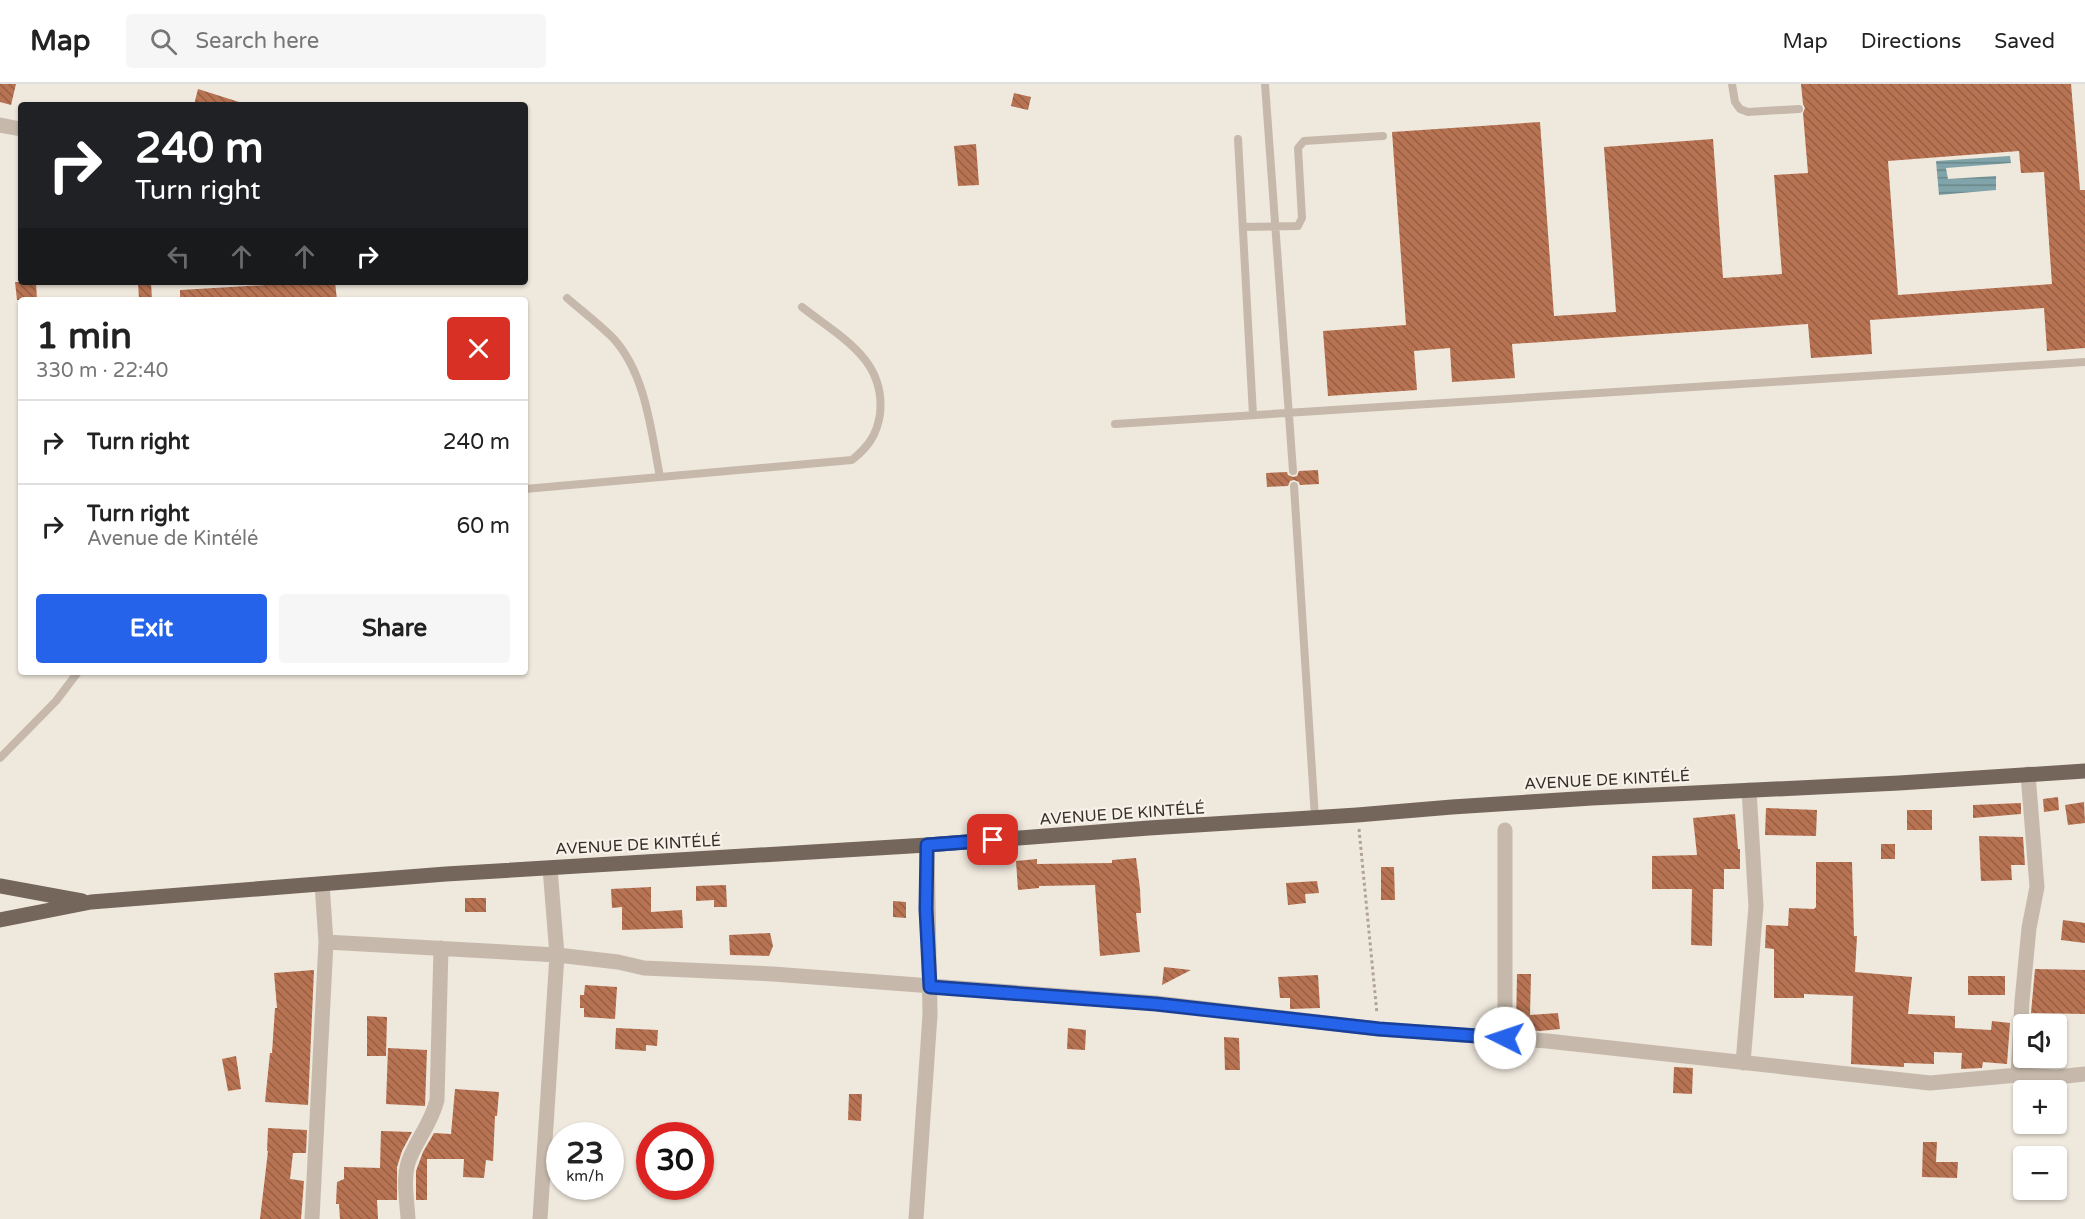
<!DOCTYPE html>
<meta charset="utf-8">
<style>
body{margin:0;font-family:"Varela Round",sans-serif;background:#f6f6f6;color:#222;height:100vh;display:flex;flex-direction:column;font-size:22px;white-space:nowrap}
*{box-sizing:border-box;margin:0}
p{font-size:20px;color:#767676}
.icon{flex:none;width:33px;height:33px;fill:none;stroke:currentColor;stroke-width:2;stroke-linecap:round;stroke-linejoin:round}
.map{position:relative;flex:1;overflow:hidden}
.side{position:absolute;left:18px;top:213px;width:510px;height:378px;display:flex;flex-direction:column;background:#fff;border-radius:6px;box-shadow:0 2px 4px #0004}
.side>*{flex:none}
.top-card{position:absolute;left:18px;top:18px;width:510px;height:183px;border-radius:6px;box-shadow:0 2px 4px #0004;background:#202124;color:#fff;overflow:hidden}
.controls{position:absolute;left:2013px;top:930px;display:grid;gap:12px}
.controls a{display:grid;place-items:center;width:54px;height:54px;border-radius:6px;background:#fff;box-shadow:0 2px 4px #0004;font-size:30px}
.speed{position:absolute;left:546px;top:1038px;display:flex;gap:12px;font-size:30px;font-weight:700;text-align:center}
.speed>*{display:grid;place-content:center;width:78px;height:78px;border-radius:50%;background:#fff;box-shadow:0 2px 4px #0004;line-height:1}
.speed small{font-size:15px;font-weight:400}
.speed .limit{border:9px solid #d22;background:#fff;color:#111}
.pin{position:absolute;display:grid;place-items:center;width:51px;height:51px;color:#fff;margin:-26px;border-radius:12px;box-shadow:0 3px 9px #0006}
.me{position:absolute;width:66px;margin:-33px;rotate:274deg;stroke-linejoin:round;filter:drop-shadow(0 0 4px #0008)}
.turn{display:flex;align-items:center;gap:21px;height:126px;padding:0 18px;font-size:27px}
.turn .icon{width:78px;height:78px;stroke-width:2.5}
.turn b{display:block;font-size:42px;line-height:51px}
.lanes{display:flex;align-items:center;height:57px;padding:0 18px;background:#0003;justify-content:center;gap:30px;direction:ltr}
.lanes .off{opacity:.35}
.round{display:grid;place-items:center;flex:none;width:63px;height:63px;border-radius:6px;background:#f6f6f6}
.headline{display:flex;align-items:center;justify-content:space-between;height:102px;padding:0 18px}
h1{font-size:36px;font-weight:800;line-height:45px}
.cta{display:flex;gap:12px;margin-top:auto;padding:12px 18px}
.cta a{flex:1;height:69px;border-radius:6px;background:#2563eb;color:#fff;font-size:24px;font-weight:800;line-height:69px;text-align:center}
.cta a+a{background:#f6f6f6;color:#222}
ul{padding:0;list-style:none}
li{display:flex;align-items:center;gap:18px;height:84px;padding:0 18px;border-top:2px solid #e0e0e0}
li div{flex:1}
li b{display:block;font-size:22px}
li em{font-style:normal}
header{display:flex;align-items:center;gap:36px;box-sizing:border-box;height:84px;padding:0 30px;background:#fff;border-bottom:2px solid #e0e0e0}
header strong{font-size:28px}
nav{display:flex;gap:33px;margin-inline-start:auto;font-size:21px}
.search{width:420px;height:54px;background:#f6f6f6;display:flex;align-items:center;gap:15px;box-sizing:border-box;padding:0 21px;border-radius:6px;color:#767676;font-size:22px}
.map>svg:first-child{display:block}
.water{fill:url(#water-rules)}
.building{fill:url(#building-back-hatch);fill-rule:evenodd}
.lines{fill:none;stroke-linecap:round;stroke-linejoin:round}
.path{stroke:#b2a495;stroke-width:3;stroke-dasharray:3 3;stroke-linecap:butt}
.lane{stroke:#c6b9ab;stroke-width:8}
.street{stroke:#c6b9ab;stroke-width:15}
.primary{stroke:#75665c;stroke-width:15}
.route-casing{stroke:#184099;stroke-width:15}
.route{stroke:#2563eb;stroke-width:10}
.labels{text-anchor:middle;stroke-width:4.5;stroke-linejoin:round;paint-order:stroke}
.street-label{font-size:16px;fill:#352e29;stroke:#f7f2e9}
</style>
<header>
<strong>Map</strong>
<div class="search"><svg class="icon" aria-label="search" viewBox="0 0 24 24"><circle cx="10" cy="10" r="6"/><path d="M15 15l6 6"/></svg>Search here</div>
<nav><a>Map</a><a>Directions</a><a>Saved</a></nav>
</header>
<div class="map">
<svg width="2085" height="1135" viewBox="0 0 2085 1135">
<defs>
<pattern id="water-rules" width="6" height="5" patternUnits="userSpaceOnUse" patternTransform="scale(1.5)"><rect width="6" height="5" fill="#80a4a9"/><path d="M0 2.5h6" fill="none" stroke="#6a868a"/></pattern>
<pattern id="building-back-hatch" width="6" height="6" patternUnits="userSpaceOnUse" patternTransform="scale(1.5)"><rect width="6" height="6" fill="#b87353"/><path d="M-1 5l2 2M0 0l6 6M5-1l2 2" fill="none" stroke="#965f45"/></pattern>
</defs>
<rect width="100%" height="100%" fill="#efe8dd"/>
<path class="water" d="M2010,72l1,7 -65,5 2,11 48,-3v14l-57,5 -3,-34z"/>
<path class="building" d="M0,0h16l-5,21 -11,-3z
M1801,0h270l9,106h5v158l-38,3 -3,-43 -174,12 2,34 -61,4 -3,-34 -296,20 3,34 -63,4 -2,-34 -36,3 3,39 -89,6 -5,-65 83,-6 -14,-193 148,-10 14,194 62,-4 -12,-165 109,-8 10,139 59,-4 -8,-99 34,-2 -5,-60 2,-5 -2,-4zM2019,67l2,22 23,-1 8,112 -154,11 -10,-134z
M198,5l41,13 -1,3h-44z
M1014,9l17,4 -3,13 -17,-4z
M976,60l3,41 -21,1 -4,-40z
M15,198h21l1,18h-20z
M138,198h13l1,18h-13z
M316,198h19l2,18h-157v-10z
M1318,386l1,14 -19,1 -1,-3 -5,-2 -4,1 -2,5 -21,1 -1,-14 21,-1 1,3 5,2 4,-1 2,-5z
M2058,713l1,13 -15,2 -1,-13z
M2084,718l1,21 -17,2 -3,-20z
M2021,719v11l-48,4v-13z
M1766,724l51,2 -1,26 -51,-1z
M1907,726h25v20h-25z
M1735,730l3,35h2v20h-16v20h-11l-1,57 -21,-1 1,-56h-40v-33l45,-1 -4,-37z
M1979,752l44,1 2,28h-14l1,15 -31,1z
M1881,760h14v15h-14z
M1136,774l4,31 1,24h-5l4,39 -40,4 -5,-71 -56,1v2l-21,2 -2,-29 21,-2v5l75,-1v-3z
M1816,778h36l2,74h3l-2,36 57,5 -4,37 47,2v12l36,2 1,-9 18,2 -3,41 -24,-2 -1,6 -21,1 1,-16 -28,-1v12l-30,-1v4l-53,-3 2,-68 -49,-2v4h-30v-49l-9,-1 1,-23 22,1 1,-18 25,1 2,-2z
M1381,783h13l1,33h-14z
M1317,797l2,12 -14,1 1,9 -18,2 -2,-22z
M726,801l1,22h-13v-7l-18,1v-15z
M651,803v25l31,-2 1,18 -61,2v-23l-10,1 -1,-19z
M465,814h21v14h-21z
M893,817l13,1v16l-13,-1z
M2063,836l22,3v20l-24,-3z
M770,849l3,13 -4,10 -39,-1 -1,-20z
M1164,883l27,3 -29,15z
M2035,885l50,1v44l-54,-1z
M314,886l-6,135 -43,-3 5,-49h2l3,-45h2l-3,-35z
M1517,890h14l-1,41 28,-2 2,16 -20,2 -24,-2z
M1318,891l2,33 -30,1v-11h-10l-2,-21z
M1968,892h37v19h-37z
M585,901l32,2 -2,32 -31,-2v-9h-4v-13h4z
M367,932l20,1 -1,39h-19z
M616,944l42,2 -1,16 -11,-1v6l-31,-2z
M1068,944l18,2 -1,20 -18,-1z
M1224,953l15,1 1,32h-15z
M388,964l39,2 -2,56 -39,-2z
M236,972l5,33 -13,2 -6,-32z
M1674,983l19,1 -1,26 -19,-1z
M455,1005l44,3 -2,24h-2l-2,45 -7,-1 -2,18 -21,-1 1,-18h-37v41h-11v-29l7,-19 11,-19 17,1z
M849,1010h13l-1,27 -13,-1z
M268,1044l39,2 -1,23h-13l-3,26 14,2 -3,38h-41l8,-68h-1z
M381,1047l31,1 -10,19 -5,16v33h-20l1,19h-38l-1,-15h-3l1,-22 7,-3v-12l36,1z
M1923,1058h14l-1,20h22l-1,16 -35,-1z"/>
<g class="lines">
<path class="path" d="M1359,745l18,185"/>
<path class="lane" d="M1265,0l28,387
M1732,0l3,18 5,7 8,3 51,-3
M1238,55l15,276
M1243,143l55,-1 4,-8 -4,-70 6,-7 79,-5
M567,214c15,13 32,26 46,40 33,36 38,93 47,139
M1115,340l970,-62
M1294,402l21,332
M525,405l327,-29c16,-13 25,-25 28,-46 6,-55 -40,-77 -78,-107
M0,674l56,-57 22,-29"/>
<path class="street" d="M0,41l21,4
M550,784l7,87 61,7 26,6 129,6 383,29 223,26 168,12 383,42 88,-8 39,2 28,-3
M326,858l231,13 -17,264
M1505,954v-208
M1743,979l13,-157 -7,-116
M2018,991l4,-74 7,-73 8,-41 -9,-113
M312,1135l14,-277 -4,-58
M408,1135c-1,-18 -5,-39 0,-56 7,-22 23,-38 29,-63l4,-152
M916,1135l14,-204 -3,-170"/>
<path class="primary" d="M0,802l82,15
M0,836l91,-18 355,-28 481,-29 222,-17 208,-13 95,-8 140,-9 307,-15 186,-12"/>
</g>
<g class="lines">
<g class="route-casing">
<path id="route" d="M993,756l-66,5 -1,64 4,78 226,17 223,25 126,9"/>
</g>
<use href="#route" class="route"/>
</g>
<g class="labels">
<g class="street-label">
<text transform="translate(1607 695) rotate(-3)" y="6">AVENUE DE KINTÉLÉ</text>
<text transform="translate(1122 729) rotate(-4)" y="6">AVENUE DE KINTÉLÉ</text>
<text transform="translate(638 760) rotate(-3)" y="6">AVENUE DE KINTÉLÉ</text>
</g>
</g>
</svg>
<div class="controls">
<a><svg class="icon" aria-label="sound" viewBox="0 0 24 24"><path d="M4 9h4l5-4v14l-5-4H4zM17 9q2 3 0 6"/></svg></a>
<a>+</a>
<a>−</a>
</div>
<div class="speed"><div>23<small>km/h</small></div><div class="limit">30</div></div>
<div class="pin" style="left:993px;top:756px;background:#d93025"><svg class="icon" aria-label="arrive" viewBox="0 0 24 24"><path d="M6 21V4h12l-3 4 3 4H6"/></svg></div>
<svg class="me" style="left:1505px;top:954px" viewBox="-20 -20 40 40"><circle r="19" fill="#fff"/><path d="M0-13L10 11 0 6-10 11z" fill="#2563eb"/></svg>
<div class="top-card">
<div class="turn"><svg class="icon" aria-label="right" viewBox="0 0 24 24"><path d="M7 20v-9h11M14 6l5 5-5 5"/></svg><div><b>240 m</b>Turn right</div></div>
<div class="lanes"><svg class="icon off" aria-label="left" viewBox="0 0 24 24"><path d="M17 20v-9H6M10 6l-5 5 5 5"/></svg><svg class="icon off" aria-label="ahead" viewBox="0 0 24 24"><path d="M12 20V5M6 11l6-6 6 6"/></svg><svg class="icon off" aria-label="ahead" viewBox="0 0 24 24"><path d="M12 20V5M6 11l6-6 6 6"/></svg><svg class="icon" aria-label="right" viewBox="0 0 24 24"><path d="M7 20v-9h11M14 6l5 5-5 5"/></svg></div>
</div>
<section class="side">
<div class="headline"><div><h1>1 min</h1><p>330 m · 22:40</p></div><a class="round" style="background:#d93025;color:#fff"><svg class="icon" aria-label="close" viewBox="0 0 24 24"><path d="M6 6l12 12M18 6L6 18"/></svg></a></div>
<ul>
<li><svg class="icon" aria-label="right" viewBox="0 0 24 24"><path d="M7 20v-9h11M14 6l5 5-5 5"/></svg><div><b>Turn right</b></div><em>240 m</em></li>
<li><svg class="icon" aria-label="right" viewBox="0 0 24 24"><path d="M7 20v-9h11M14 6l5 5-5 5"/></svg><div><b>Turn right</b><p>Avenue de Kintélé</p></div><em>60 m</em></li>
</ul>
<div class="cta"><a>Exit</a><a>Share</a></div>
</section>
</div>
